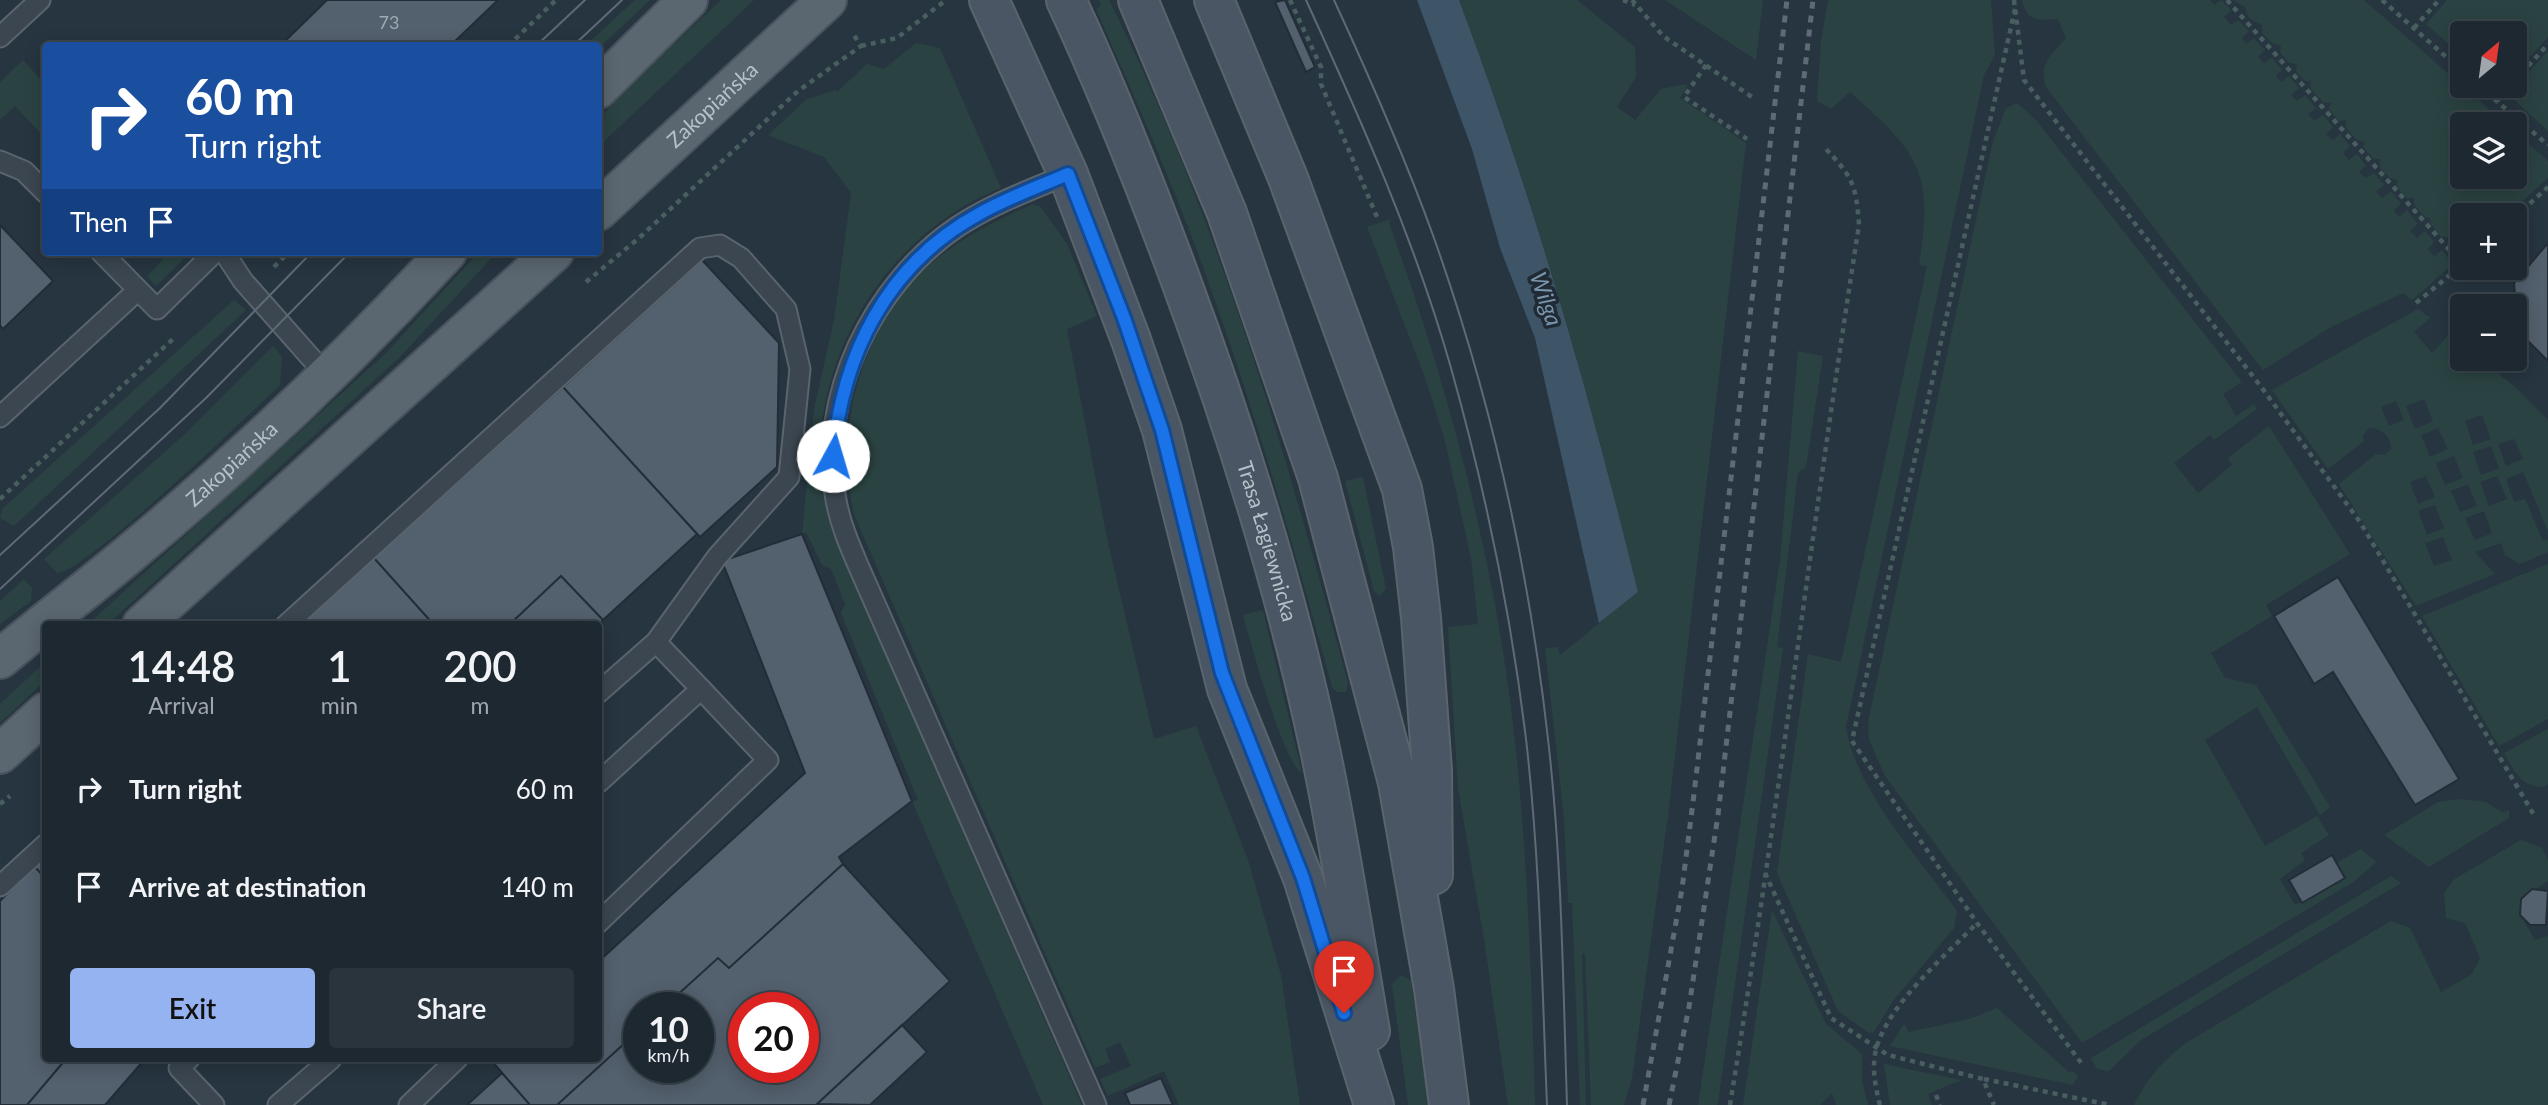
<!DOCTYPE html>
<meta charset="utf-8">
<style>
body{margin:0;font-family:Lato,sans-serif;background:#2a343c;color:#f1f3f6;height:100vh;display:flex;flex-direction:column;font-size:26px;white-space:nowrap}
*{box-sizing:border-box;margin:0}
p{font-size:23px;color:#a0a6ab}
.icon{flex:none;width:38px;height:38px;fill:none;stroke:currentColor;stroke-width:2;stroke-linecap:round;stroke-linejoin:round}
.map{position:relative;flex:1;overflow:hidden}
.details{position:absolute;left:42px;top:621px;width:560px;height:441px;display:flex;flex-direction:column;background:#1d2830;border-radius:7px;box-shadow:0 4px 18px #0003,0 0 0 2px #3b444c}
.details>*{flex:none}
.top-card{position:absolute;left:42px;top:42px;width:560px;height:214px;border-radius:7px;box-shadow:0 4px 18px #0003,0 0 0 2px #3b444c;background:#1a4fa0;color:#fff;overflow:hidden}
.needle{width:46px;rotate:29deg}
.fabs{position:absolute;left:2450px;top:21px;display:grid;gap:14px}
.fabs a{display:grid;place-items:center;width:77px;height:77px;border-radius:7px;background:#1d2830;box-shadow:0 4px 18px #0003,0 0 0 2px #3b444c;font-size:35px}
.speed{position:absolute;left:623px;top:992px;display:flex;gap:14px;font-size:35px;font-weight:700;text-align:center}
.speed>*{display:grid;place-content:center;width:91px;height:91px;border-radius:50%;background:#1d2830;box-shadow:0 4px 18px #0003,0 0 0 2px #3b444c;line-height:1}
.speed small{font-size:18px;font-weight:400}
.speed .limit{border:10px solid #d22;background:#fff;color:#111}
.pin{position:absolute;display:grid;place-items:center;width:60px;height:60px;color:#fff;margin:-72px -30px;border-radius:50% 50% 50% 0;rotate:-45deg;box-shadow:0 0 7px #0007}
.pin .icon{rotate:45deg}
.me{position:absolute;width:77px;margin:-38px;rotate:6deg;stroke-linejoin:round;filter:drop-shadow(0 0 5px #0008)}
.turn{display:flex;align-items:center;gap:24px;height:147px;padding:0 28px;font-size:32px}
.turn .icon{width:91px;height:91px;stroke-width:2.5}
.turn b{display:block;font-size:49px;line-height:60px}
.then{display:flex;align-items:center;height:66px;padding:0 28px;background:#0003;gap:14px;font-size:26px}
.eta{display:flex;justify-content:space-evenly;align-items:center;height:119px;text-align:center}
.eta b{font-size:42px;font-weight:600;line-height:49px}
.primary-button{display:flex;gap:14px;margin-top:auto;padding:14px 28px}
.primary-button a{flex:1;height:80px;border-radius:7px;background:#95b2f1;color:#111;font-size:28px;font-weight:600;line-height:80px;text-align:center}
.primary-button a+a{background:#2a343c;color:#f1f3f6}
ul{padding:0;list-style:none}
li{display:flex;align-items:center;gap:21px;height:98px;padding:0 28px}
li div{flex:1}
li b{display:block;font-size:26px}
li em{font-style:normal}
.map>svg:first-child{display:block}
.green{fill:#2a4342;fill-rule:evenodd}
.water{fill:#3e5568}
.building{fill:#53606d;stroke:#222d37;stroke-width:2;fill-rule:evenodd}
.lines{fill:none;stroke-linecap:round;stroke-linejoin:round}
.lane-casing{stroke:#59646d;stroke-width:23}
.secondary-casing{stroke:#59646d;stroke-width:42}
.primary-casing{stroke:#48525c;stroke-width:42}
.path{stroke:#495f5f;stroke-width:4.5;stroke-dasharray:5 5;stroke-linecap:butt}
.lane{stroke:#3b4650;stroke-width:19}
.secondary{stroke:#4a5663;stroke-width:38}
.primary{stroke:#5a6670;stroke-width:38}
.tram{stroke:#5e6b77;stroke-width:2}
.rail{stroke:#5e6b77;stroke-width:5;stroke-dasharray:7 7;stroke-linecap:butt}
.route-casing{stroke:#114b97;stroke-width:18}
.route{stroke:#1a73e8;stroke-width:12}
.labels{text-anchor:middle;stroke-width:7;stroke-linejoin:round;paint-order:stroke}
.number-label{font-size:18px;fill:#9fa9b3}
.street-label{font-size:21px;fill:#b8c1ca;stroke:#202b36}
.water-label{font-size:23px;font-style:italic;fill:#7a96ac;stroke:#202b36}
</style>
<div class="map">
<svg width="2548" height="1105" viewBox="0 0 2548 1105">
<rect width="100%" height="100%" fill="#273540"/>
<path class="green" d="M635,0h15l-51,48 -1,-2 -12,-1z
M721,0h33l-155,146v-27l32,-35z
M1099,0h10c109,217 176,450 239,683l-2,9h-9l-5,-5c-36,-132 -73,-263 -119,-392 -34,-98 -76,-192 -117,-286l5,-3z
M1459,0h118l58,47 1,30 -19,30 18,13 26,-31 24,-5 3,1 -8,13 66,45 -78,673 -36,262 -8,27h-33l-6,-151 -3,-1 4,152h-6l-8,-202h-4l-4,-85 -19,-170 13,-1 2,8 78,-63c-49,-201 -106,-399 -179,-592z
M1665,0h98l-7,60z
M1828,0h163l4,55 -11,20 -138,652c10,64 74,132 111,184l-3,17 -61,73 -19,31 -5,1 -31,-22 -61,-138 31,-219 33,8 86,-396 -8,-1c15,-95 0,-111 -69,-173l-19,17 -14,-8 4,-60z
M2022,0h188l4,5 7,-5 10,10 -7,7 7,8 7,-5 11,11 -7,7 4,6 8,-6 11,12 -7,7 6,6 8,-5 10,12 -6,6 5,6 8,-6 10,12 -8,7 6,6 8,-6 11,13 -8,6 6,7 9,-6 10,12 -7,7 7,6 7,-6 10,12 -7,7 6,7 8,-6 9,12 -7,6 7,6 8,-5 10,12 -8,7 6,6 9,-7 10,13 -7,6 5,7 8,-7 11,14 -8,7 7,7 8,-7 9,11 -6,7 6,7 8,-6 11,14 -41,36 -9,-7 -72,34 -68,43 -217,-283c-7,-24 5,-32 20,-49l-8,-19c-19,2 -32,2 -36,-19z
M2233,0h131l142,124h-44v53h53v-45l33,29v17l-41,37h-45l-2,43 -12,-15v-6h-7l-10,-13 -1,-6 -5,-1 -11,-12v-7h-7l-11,-12 2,-6 -8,-2 -10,-11v-8h-6l-11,-12 2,-5 -8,-2 -11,-12v-8l-7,1 -10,-12 2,-6 -8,-1 -12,-13v-8h-6l-9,-10 1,-7 -8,-1 -9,-11 1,-6 -9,-3 -10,-10v-8c-14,-8 -11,-2 -17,-18z
M2447,0h101v37l-33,36v-40h-53v23l-36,-32z
M916,43l24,5 61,140c-130,51 -213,208 -169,343l250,574h-39l-131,-304 6,-1 -77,-187 4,-9 -14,-35 -9,-4 -16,-33 -4,2 12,-125 20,-89 17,-127 -27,-36 -56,-22 39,-36 28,-9 2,2 30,-28 17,5z
M2548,51v80l-40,-37z
M23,60l22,24v54l-30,-32 -15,14v-38z
M2017,103l19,17 206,262 -19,12 13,22 18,-12 3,5 -43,31 -4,-5 -36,28 24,30 34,-28 -4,-7 41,-32 81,128 -84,51 6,11 -61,37 14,25 31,7 74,122 -10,8 -63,-108 -52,33 60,106 52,-30 12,19 -28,18 4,7 -25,19 15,26 49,-26 -8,-16 25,-14 15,13 -21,19 -273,162 -197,-267 -16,-36 -1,-18 125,-581 13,-33z
M1033,204l8,3 26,37 30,72 -30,13 40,209 47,201 42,-13 52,134 33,115 19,130h-121l-15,-34 -56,25 -8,-17 31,-13 -11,-24 -15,7 5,13 -15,6 -240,-551c-23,-83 6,-187 69,-247 32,-30 70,-49 109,-66z
M1391,219l-2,4c42,116 77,235 101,356 35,172 40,350 45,526h-27l-24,-166 -26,-151 -10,-161 30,-3 -7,-66 -26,-117 -18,-58 -60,-156z
M156,252h35l-35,34 -9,-10 16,-16z
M479,252h18l-97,105 -293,268h-20l298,-271z
M234,300l12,10 -232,216 -14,-8 2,-9z
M2418,309l12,9 -16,14 18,21 17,-19 13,10v15h18l34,27 34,34v111l-25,-59 -17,7 8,23 11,-3 18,42 5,-1v12l-28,12 -15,-9 -4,-12 -26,9 20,22 -79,32 -77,-122 37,-30 9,1 6,-6c0,-14 -10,-21 -23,-21l-5,8 1,5 -36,28 -56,-79zM2424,399l9,22 -18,8 -9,-23zM2396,401l8,19 -15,6 -8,-19zM2482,415l9,24 -18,6 -8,-24zM2438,428l10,21 -18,8 -9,-22zM2514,439l9,20 -17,7 -8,-22zM2491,446l8,22 -18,7 -8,-23zM2454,456l9,22 -18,7 -9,-22zM2426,476l9,21 -17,7 -8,-22zM2497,476l10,23 -18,7 -9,-24zM2468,484l9,22 -17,6 -9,-21zM2435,505l9,23 -17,7 -9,-24zM2484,511l8,22 -17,7 -10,-22zM2443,537l9,23 -18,6 -9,-23z
M273,346l9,11 -2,28c-32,30 -194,187 -223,188l-13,-14 140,-124z
M1798,351l25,5 -17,111 -8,6 -21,174 6,1 -65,454 -1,3h-19l82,-545z
M1363,477l23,112 -6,7 -6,-5 -29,-110z
M2548,564v155l-49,27 -77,-130z
M24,579l8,9 -1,13 -31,23v-23z
M1263,610l39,163c-18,-8 -52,-133 -59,-158z
M45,662v19l-45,42v-19z
M2548,729v55l-5,3c-23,-2 -26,-12 -39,-34z
M2460,799l26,3 17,11 6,-3v8l-80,49 -45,-32 54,-33z
M2521,840l21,8 6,11v22l-27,18 -1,15 15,26 13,-4v169h-414c14,-28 30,-46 55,-64l202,-120 19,7 31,64 31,-18 8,-16 -15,-35 -19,-5 -2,-25 9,-13z
M2391,876l10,7 -260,157 -32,31 -12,-2 -6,-11z
M1772,910l54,114 36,30v27l6,24h-32l-4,-12 -12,12h-77z
M1401,975l10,5 17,125h-20l-16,-121z
M1997,1008l73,65 2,-2 6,5 -5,9 -183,-39 14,-22 5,8 60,-13z
M1884,1064l77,16 -33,14 4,11h-42z"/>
<path class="water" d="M1417,0h42c73,194 130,392 179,592l-39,31 -64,-285 -35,-90 -28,-99z"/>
<path class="building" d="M327,0h171l-48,46h-170z
M1285,0l30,67 -9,5 -31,-70z
M0,225l53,56 -50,48 -3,-4z
M2548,243v118l-30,-30 -4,-48z
M702,260l77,83 -2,124 -77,70 -137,-150z
M563,387l134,147 -94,86 -42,-44 -52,49h-75l-60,-67z
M802,534l110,267 -73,56 4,7 -114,104 -11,-10 -55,50h-24v22l-82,75h-27l-39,-45 107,-1v-97l207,-189 -83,-212z
M374,558l60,67h-134z
M561,576l42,44 -5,5h-89z
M2338,577l121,202 -44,26 -82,-133 -19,12 -40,-68z
M46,855v24l-12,-13z
M2332,855l13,23 -43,25 -13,-23z
M843,864l107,117 -134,124h-259l82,-75v38h59v-60h-35l55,-50 11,10zM744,1008h59v60h-59z
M34,866l12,13v180h20l-39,46h-27v-204z
M2532,889l16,2 -2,34h-16l-10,-10 1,-16z
M902,1025l25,27 -57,53 -53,-1z
M66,1059h79l-40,46h-78z
M502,1073l28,32h-63z
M1161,1078l12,27h-43l-5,-12z"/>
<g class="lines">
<g class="lane-casing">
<path id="lane" d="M0,37l40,-37
M0,161l24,10 22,22
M1068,174c-37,16 -77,30 -111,53 -84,57 -140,170 -121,273 4,23 13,44 22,65l238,540
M101,252l56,57 58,-57
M224,252l19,29 84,95
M0,417l138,-127
M286,625l414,-377 20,-3 21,13 45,51 14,60 -11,108 -72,80 -61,85 -58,51
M598,783l103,-94 -45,-47
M0,886l46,-42
M598,923l170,-163 -67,-71
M189,1059l-10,9 35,37
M278,1105l53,-46
M409,1105l48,-46"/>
</g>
<g class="secondary-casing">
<g id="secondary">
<path d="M989,0l79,174 63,166 31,90 65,259 76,189 71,227"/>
<path id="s1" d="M1066,0c43,92 80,186 115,281 57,154 106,311 140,473 19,91 33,185 49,277"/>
<path d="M1138,0l89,213 91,265 80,305 36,206 15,116"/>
<path d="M1214,0l74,178 114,311 11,58 8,71 11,152 1,105"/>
</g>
</g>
<g class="primary-casing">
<g id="primary">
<path d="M598,89l90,-89"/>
<path id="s2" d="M598,211l229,-211"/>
<path d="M142,625l412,-373"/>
<path id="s3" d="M0,659c42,-35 86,-69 128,-104 111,-92 221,-197 319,-303"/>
<path d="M0,754l46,-42"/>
</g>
</g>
<path class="path" d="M1290,0l31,67v17l56,133
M1623,0l12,5
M1632,0l31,36 89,61
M2014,0l10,80 238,308 98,134 174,293
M2227,0l235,264
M2382,0l80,71
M2015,9l-163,732 125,182 105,141
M2414,28l25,-28
M508,46l48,-46
M861,46l36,-8 49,-38
M1706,65l-22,32 63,42
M2515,81l33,-37
M2479,86l69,59
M2497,101l13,-15
M2515,217l33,-30
M274,267l15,-15
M586,282l53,-44 159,-147 63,-45 -9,-14
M2416,303l46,-38
M2515,339l13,13
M0,499l174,-161
M0,804l10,-8
M1765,873l66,145 57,37 95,24 11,26
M1984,1079l126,26
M1936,1095l4,10
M1730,1105c48,-293 83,-587 129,-880 -3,-42 -7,-49 -36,-79
M1880,1105c-5,-19 -9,-40 -3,-59 13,-43 69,-91 100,-123"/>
<use href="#lane" class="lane"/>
<use href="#secondary" class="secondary"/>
<use href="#primary" class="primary"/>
<path class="tram" d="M1306,0c55,120 109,241 145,368 34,121 60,246 75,371 14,121 16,244 21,366
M1334,0c36,78 71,157 100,238 57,161 95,331 114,501 14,121 15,244 19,366
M536,46l49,-46
M573,46l49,-46
M0,555l160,-147 152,-156
M0,589l206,-191 144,-146"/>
<path class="rail" d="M1643,1105l39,-216 12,-95 93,-794
M1669,1105l20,-98 29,-192 95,-815"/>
</g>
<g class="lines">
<g class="route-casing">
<path id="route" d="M833,456c9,-101 54,-192 146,-242 28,-16 59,-27 89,-40l56,144 38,112 60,243 81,205 41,135"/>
</g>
<use href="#route" class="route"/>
</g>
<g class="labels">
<g class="number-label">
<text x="389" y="29">73</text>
</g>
<g class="street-label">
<text dy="7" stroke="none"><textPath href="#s2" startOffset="156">Zakopiańska</textPath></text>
<text dy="7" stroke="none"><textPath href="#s3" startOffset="303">Zakopiańska</textPath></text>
<text dy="7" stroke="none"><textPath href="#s1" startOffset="578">Trasa Łagiewnicka</textPath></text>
</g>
<g class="water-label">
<text transform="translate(1546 299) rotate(71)" y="8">Wilga</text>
</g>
</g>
</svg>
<div class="fabs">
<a><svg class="needle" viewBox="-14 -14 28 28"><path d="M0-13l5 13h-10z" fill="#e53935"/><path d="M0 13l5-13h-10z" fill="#a0a6ab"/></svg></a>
<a><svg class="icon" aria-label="layers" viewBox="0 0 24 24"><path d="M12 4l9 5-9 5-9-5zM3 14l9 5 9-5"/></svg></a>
<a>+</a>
<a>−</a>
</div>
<div class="speed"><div>10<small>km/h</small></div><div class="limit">20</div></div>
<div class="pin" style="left:1344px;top:1013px;background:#d93025"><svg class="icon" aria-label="arrive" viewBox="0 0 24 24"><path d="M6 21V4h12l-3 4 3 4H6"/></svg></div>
<svg class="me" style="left:833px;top:456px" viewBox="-20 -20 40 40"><circle r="19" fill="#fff"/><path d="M0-13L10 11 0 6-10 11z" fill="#1a73e8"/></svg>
<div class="top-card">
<div class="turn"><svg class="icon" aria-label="right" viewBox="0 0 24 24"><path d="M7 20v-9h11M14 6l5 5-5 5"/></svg><div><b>60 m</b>Turn right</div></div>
<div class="then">Then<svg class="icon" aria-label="arrive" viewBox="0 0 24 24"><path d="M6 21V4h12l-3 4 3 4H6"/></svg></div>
</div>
<section class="details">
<div class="eta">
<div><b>14:48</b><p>Arrival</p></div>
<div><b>1</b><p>min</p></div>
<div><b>200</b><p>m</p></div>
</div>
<ul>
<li><svg class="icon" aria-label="right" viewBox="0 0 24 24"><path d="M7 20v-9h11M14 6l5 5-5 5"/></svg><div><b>Turn right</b></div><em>60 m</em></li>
<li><svg class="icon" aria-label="arrive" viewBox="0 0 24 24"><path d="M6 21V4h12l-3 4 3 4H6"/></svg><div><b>Arrive at destination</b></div><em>140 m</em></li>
</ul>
<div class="primary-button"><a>Exit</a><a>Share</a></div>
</section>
</div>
